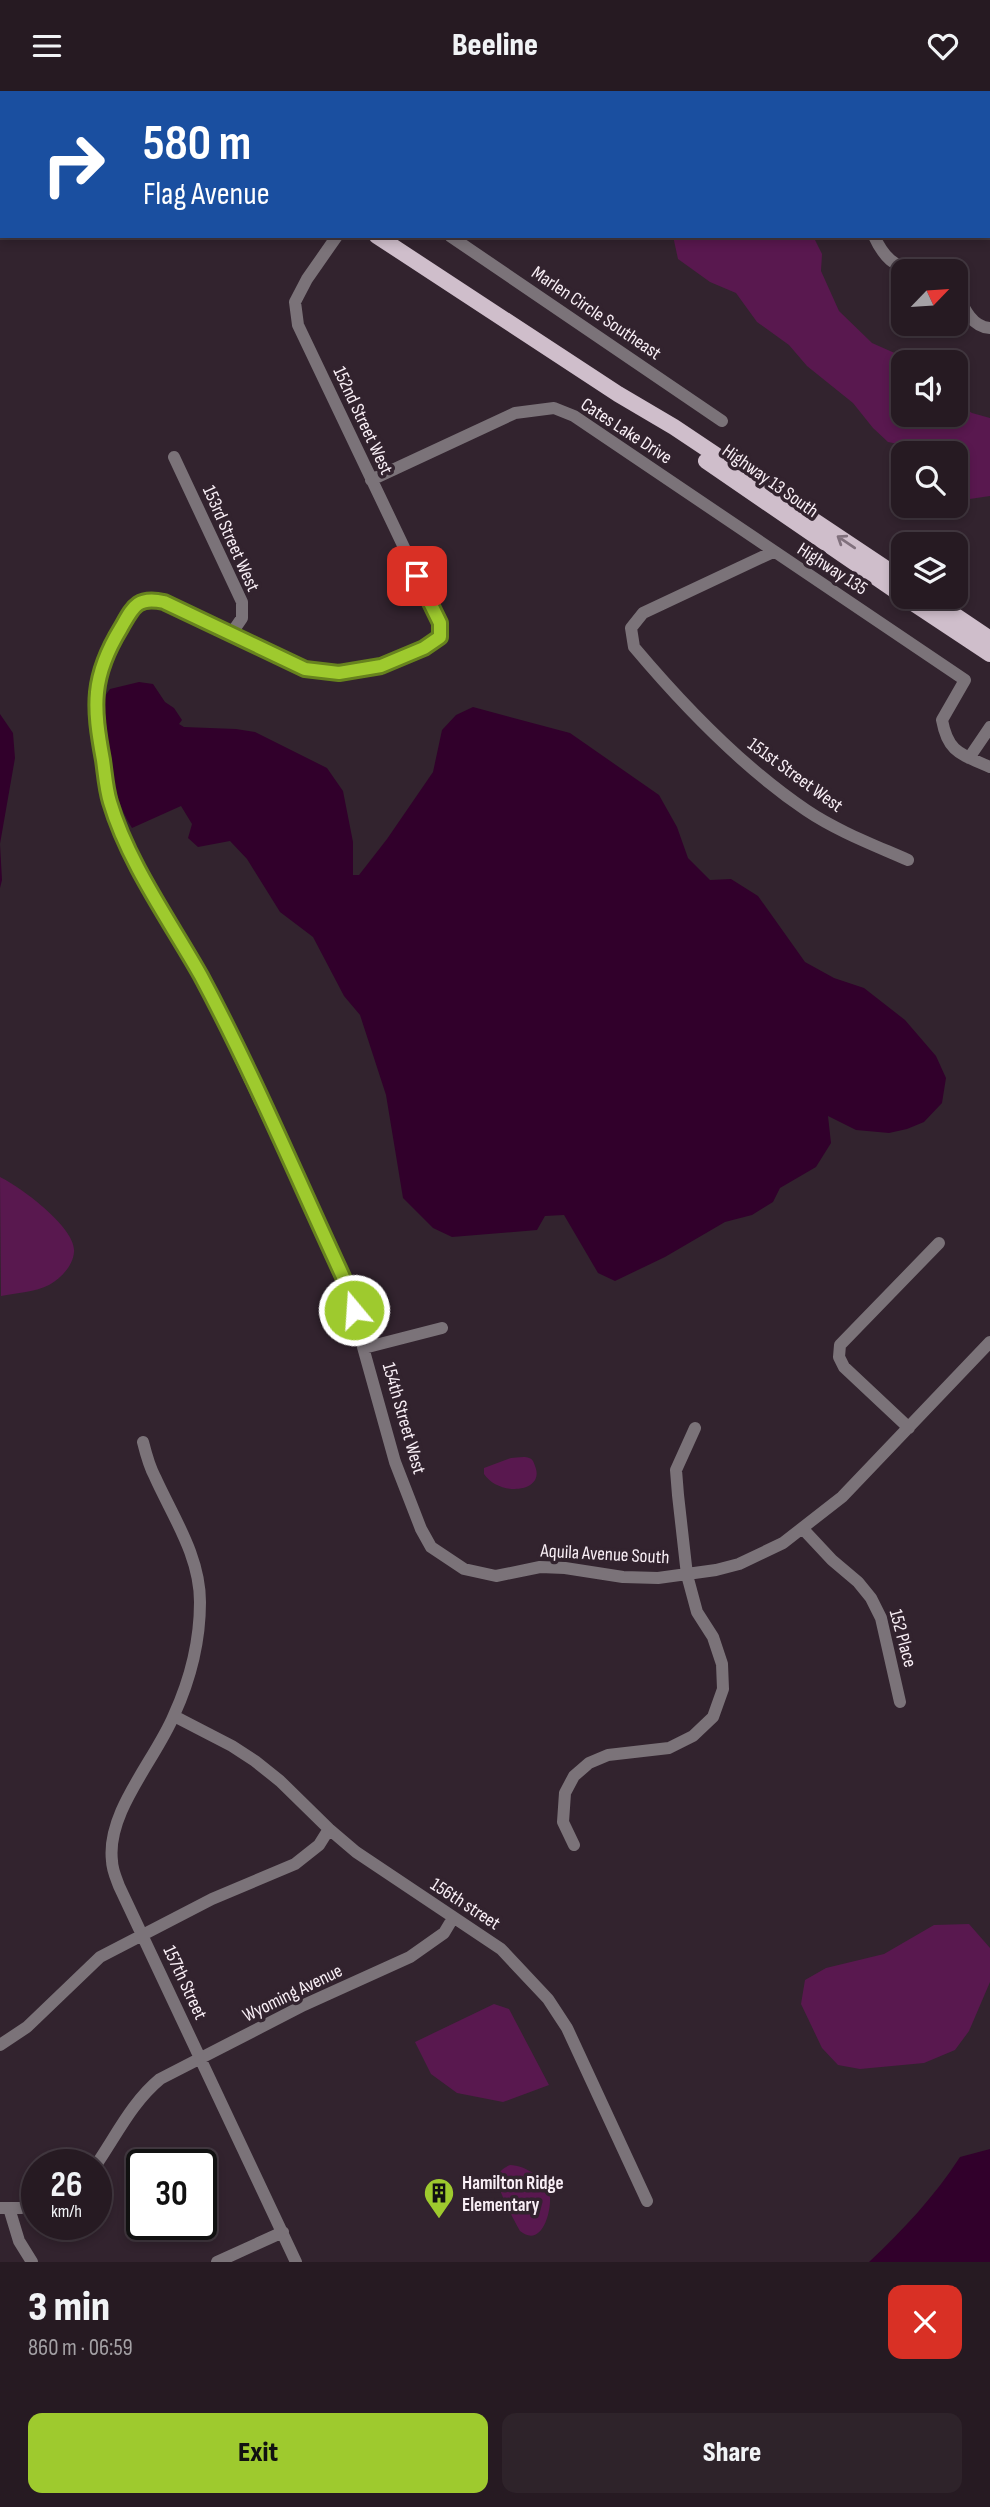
<!DOCTYPE html>
<meta charset="utf-8">
<style>
body{margin:0;font-family:"Sofia Sans Condensed",sans-serif;background:#2e232a;color:#f1f3f6;height:100vh;display:flex;flex-direction:column;font-size:26px;white-space:nowrap}
*{box-sizing:border-box;margin:0}
p{font-size:23px;color:#a4a1a5}
.icon{flex:none;width:38px;height:38px;fill:none;stroke:currentColor;stroke-width:2;stroke-linecap:round;stroke-linejoin:round}
.map{position:relative;height:2171px;overflow:hidden}
.drawer{display:flex;flex-direction:column;background:#261a22;flex:1}
.drawer>*{flex:none}
.top-card{position:absolute;left:0px;top:0px;width:990px;height:147px;box-shadow:0 4px 10px #0003,0 0 0 2px #423840;background:#1a4fa0;color:#fff;overflow:hidden}
.needle{width:46px;rotate:65deg}
.buttons{position:absolute;left:891px;top:168px;display:grid;gap:14px}
.buttons a{display:grid;place-items:center;width:77px;height:77px;border-radius:14px;background:#261a22;box-shadow:0 4px 10px #0003,0 0 0 2px #423840;font-size:35px}
.speed{position:absolute;left:21px;top:2058px;display:flex;gap:14px;font-size:35px;font-weight:700;text-align:center}
.speed>*{display:grid;place-content:center;width:91px;height:91px;border-radius:50%;background:#261a22;box-shadow:0 4px 10px #0003,0 0 0 2px #423840;line-height:1}
.speed small{font-size:18px;font-weight:400}
.speed .limit{border:4px solid #111;border-radius:10px;background:#fff;color:#111}
.pin{position:absolute;display:grid;place-items:center;width:60px;height:60px;color:#fff;margin:-30px;border-radius:14px;box-shadow:0 4px 10px #0006}
.me{position:absolute;width:77px;margin:-38px;rotate:342deg;stroke-linejoin:round;filter:drop-shadow(0 0 5px #0008)}
.turn{display:flex;align-items:center;gap:24px;height:147px;padding:0 28px;font-size:32px}
.turn .icon{width:91px;height:91px;stroke-width:2.5}
.turn b{display:block;font-size:49px;line-height:60px}
.round{display:grid;place-items:center;flex:none;width:74px;height:74px;border-radius:14px;background:#2e232a}
.headline{display:flex;align-items:center;justify-content:space-between;height:119px;padding:0 28px}
h1{font-size:42px;font-weight:800;line-height:52px}
.primary-button{display:flex;gap:14px;margin-top:auto;padding:14px 28px}
.primary-button a{flex:1;height:80px;border-radius:14px;background:#9eca2e;color:#111;font-size:28px;font-weight:800;line-height:80px;text-align:center}
.primary-button a+a{background:#2e232a;color:#f1f3f6}
header{display:flex;justify-content:space-between;align-items:center;height:91px;padding:0 28px;background:#261a22;font-size:32px;font-weight:800}
.map>svg:first-child{display:block}
.green{fill:#59184f}
.water{fill:#31002b}
.lines{fill:none;stroke-linecap:round;stroke-linejoin:round}
.minor{stroke:#7b7379;stroke-width:12}
.major{stroke:#cfbecb;stroke-width:16}
.oneway{stroke:#80707c}
.route-casing{stroke:#67831e;stroke-width:18}
.route{stroke:#9eca2e;stroke-width:12}
.labels{text-anchor:middle;stroke-width:7;stroke-linejoin:round;paint-order:stroke}
.street-label{font-size:19px;fill:#f8eef5;stroke:#32232e}
.poi-label{font-size:19px;font-weight:bold;fill:#f8eef5;stroke:#32232e;text-anchor:start}
</style>
<header><svg class="icon" aria-label="menu" viewBox="0 0 24 24"><path d="M4 6h16M4 12h16M4 18h16"/></svg>Beeline<svg class="icon" aria-label="heart" viewBox="0 0 24 24"><path d="M12 20l-8-8c-3-5 5-10 8-4 3-6 11-1 8 4z"/></svg></header>
<div class="map">
<svg width="990" height="2171" viewBox="0 0 990 2171">
<rect width="100%" height="100%" fill="#32232e"/>
<path class="green" d="M673,145h140l9,18 -1,17 18,40 33,32 43,19h-12v53h53v-12l16,10 18,5v78l-34,5v-48h-53v3l-5,-12 -10,-2 -15,-14 -20,-25 -46,-37 -18,-21 -32,-23 -21,-29 -26,-11 -32,-23z
M0,1086c19,9 77,51 74,75 -1,14 -13,26 -25,33 -13,7 -33,8 -48,11z
M511,1367c5,0 13,-2 18,0 4,1 5,5 6,8 11,27 -36,31 -51,8v-6z
M969,1833l21,24v34l-21,49 -14,19 -31,13 -64,6 -22,-4 -16,-17 -21,-44 4,-24 21,-12 58,-14 50,-29z
M494,1913l15,5 40,76 -46,17 -46,-9 -26,-19 -16,-32z
M510,2074c15,0 39,15 40,32 1,17 -9,51 -30,34 -6,-11 -24,-43 -22,-54 1,-6 7,-10 12,-12z"/>
<path class="water" d="M139,591l14,2 12,18 9,6 8,12 -3,4 5,3 52,2 19,3 72,36 16,23 10,51v33h6l28,-36 46,-67 9,-42 14,-15 17,-8 97,26 89,62 18,32 11,31 22,22 21,-1 27,17 47,66 29,16 30,10 41,32 31,36 10,22 -4,25 -18,19 -17,7 -18,4 -33,-3 -28,-14 3,27 -15,24 -36,21 -7,14 -21,13 -27,7 -60,35 -50,24 -17,-8 -34,-58 -19,1 -8,14 -85,7 -19,-9 -30,-30 -17,-103 -26,-80 -16,-19 -31,-59 -33,-25 -33,-53 -17,-18 -32,6 -10,-9 4,-14 -11,-18 -49,22c-20,-30 -27,-84 -30,-120l3,-12 5,-7z
M0,623l13,19 2,25 -15,86 2,36 -2,8z
M990,2058v113h-121c35,-33 65,-65 91,-105z"/>
<g class="lines">
<path class="minor" d="M721,0l36,2
M581,2l4,-2
M337,145l-30,43 -12,23 3,23 142,298v14l-16,11 -43,18 -42,7 -34,-4 -141,-67 -15,-3 -15,7 -28,46 -9,33 -2,27 15,91 26,62 66,113 142,301 51,183 26,67 10,18 33,22 32,7 44,-9 25,1 58,9 35,1 58,-8 23,-6 44,-21 59,-46 148,-155
M450,145l272,185
M874,145c9,20 20,32 43,35
M956,200c7,15 15,36 34,37
M174,366l68,145v16l-11,16
M371,389l144,-67 39,-5 20,8 391,264 -23,40c6,33 19,34 48,47
M773,461l-130,61 -12,15 3,19c48,57 110,121 172,163 31,21 68,35 102,50
M969,667l21,-31
M364,1257l78,-20
M909,1337l-65,-61 -5,-10 1,-12 99,-102
M143,1351c3,12 6,24 12,35 18,40 45,79 45,125 0,38 -10,78 -26,113 -18,44 -68,97 -62,146 0,8 4,17 7,25l177,376
M803,1438l29,31 26,22 13,16 10,20 19,84
M174,1625l58,30 23,15 25,20 49,48 27,23 145,97 47,50 19,29 80,173
M574,1754l-11,-23 2,-29 9,-17 15,-13 19,-8 61,-7 24,-12 20,-19 10,-28 -1,-25 -9,-27 -16,-25 -10,-37 -9,-80 -2,-25 19,-42
M0,1954l27,-18 73,-70 112,-58 83,-35 24,-19 10,-16
M96,2074c20,-29 36,-63 64,-86l144,-74 106,-48 34,-24 9,-15
M0,2117h21l16,-4
M9,2117l10,33 13,21
M217,2171l66,-30"/>
<path class="major" d="M158,0l2,2
M377,145l241,158 56,33 229,153
M706,370l197,135
M904,506l86,57
M928,506l62,42"/>
</g>
<defs><path id="oneway-shaft" d="M-6 0H5M1.5-3L5.5 0L1.5 3" fill="none" stroke-width="1.6" stroke-linecap="round" stroke-linejoin="round" transform="scale(1.75)"/></defs>
<use class="oneway" href="#oneway-shaft" transform="translate(846 451) rotate(-146)"/>
<g class="lines">
<g class="route-casing">
<path id="route" d="M354,1219l-10,-31c-47,-101 -91,-206 -143,-303 -31,-55 -73,-113 -91,-174 -4,-13 -5,-28 -7,-42 -10,-54 -12,-83 18,-132 12,-21 16,-32 43,-26l141,67 34,4 42,-7 43,-18 16,-11v-14l-23,-47"/>
</g>
<use href="#route" class="route"/>
</g>
<defs>
<g id="building-pin" transform="scale(1.575)"><path d="M0 17L-7.5 6A9.5 9.5 0 1 1 7.5 6Z" fill="#9eca2e" stroke="#32232e"/><path d="M-4-6H4V6H1V3H-1V6H-4ZM-2.5-4.3h1.7v1.8h-1.7ZM.8-4.3h1.7v1.8H.8ZM-2.5-1h1.7V.8h-1.7ZM.8-1h1.7V.8H.8Z" fill="#111"/></g>
</defs>
<g fill-rule="evenodd">
<use href="#building-pin" x="439" y="2102"/>
</g>
<g class="labels">
<g class="street-label">
<text transform="translate(597 221) rotate(34)" y="7">Marlen Circle Southeast</text>
<text transform="translate(364 329) rotate(65)" y="7">152nd Street West</text>
<text transform="translate(627 339) rotate(33)" y="7">Cates Lake Drive</text>
<text transform="translate(771 389) rotate(35)" y="7">Highway 13 South</text>
<text transform="translate(232 447) rotate(66)" y="7">153rd Street West</text>
<text transform="translate(833 477) rotate(33)" y="7">Highway 135</text>
<text transform="translate(796 683) rotate(36)" y="7">151st Street West</text>
<text transform="translate(405 1327) rotate(74)" y="7">154th Street West</text>
<text transform="translate(605 1462) rotate(3)" y="7">Aquila Avenue South</text>
<text transform="translate(904 1547) rotate(75)" y="7">152 Place</text>
<text transform="translate(466 1812) rotate(33)" y="7">156th street</text>
<text transform="translate(186 1891) rotate(65)" y="7">157th Street</text>
<text transform="translate(292 1901) rotate(-26)" y="7">Wyoming Avenue</text>
</g>
<g class="poi-label">
<text x="462" y="2098">Hamilton Ridge<tspan x="462" dy="22">Elementary</tspan></text>
</g>
</g>
</svg>
<div class="buttons">
<a><svg class="needle" viewBox="-14 -14 28 28"><path d="M0-13l5 13h-10z" fill="#e53935"/><path d="M0 13l5-13h-10z" fill="#a4a1a5"/></svg></a>
<a><svg class="icon" aria-label="sound" viewBox="0 0 24 24"><path d="M4 9h4l5-4v14l-5-4H4zM17 9q2 3 0 6"/></svg></a>
<a><svg class="icon" aria-label="search" viewBox="0 0 24 24"><circle cx="10" cy="10" r="6"/><path d="M15 15l6 6"/></svg></a>
<a><svg class="icon" aria-label="layers" viewBox="0 0 24 24"><path d="M12 4l9 5-9 5-9-5zM3 14l9 5 9-5"/></svg></a>
</div>
<div class="speed"><div>26<small>km/h</small></div><div class="limit">30</div></div>
<div class="pin" style="left:417px;top:485px;background:#d93025"><svg class="icon" aria-label="arrive" viewBox="0 0 24 24"><path d="M6 21V4h12l-3 4 3 4H6"/></svg></div>
<svg class="me" style="left:354px;top:1219px" viewBox="-20 -20 40 40"><circle r="17" fill="#9eca2e" stroke="#fff" stroke-width="3"/><path d="M0-11L8 9 0 5-8 9z" fill="#fff"/></svg>
<div class="top-card">
<div class="turn"><svg class="icon" aria-label="right" viewBox="0 0 24 24"><path d="M7 20v-9h11M14 6l5 5-5 5"/></svg><div><b>580 m</b>Flag Avenue</div></div>
</div>
</div>
<section class="drawer">
<div class="headline"><div><h1>3 min</h1><p>860 m · 06:59</p></div><a class="round" style="background:#d93025;color:#fff"><svg class="icon" aria-label="close" viewBox="0 0 24 24"><path d="M6 6l12 12M18 6L6 18"/></svg></a></div>
<div class="primary-button"><a>Exit</a><a>Share</a></div>
</section>
